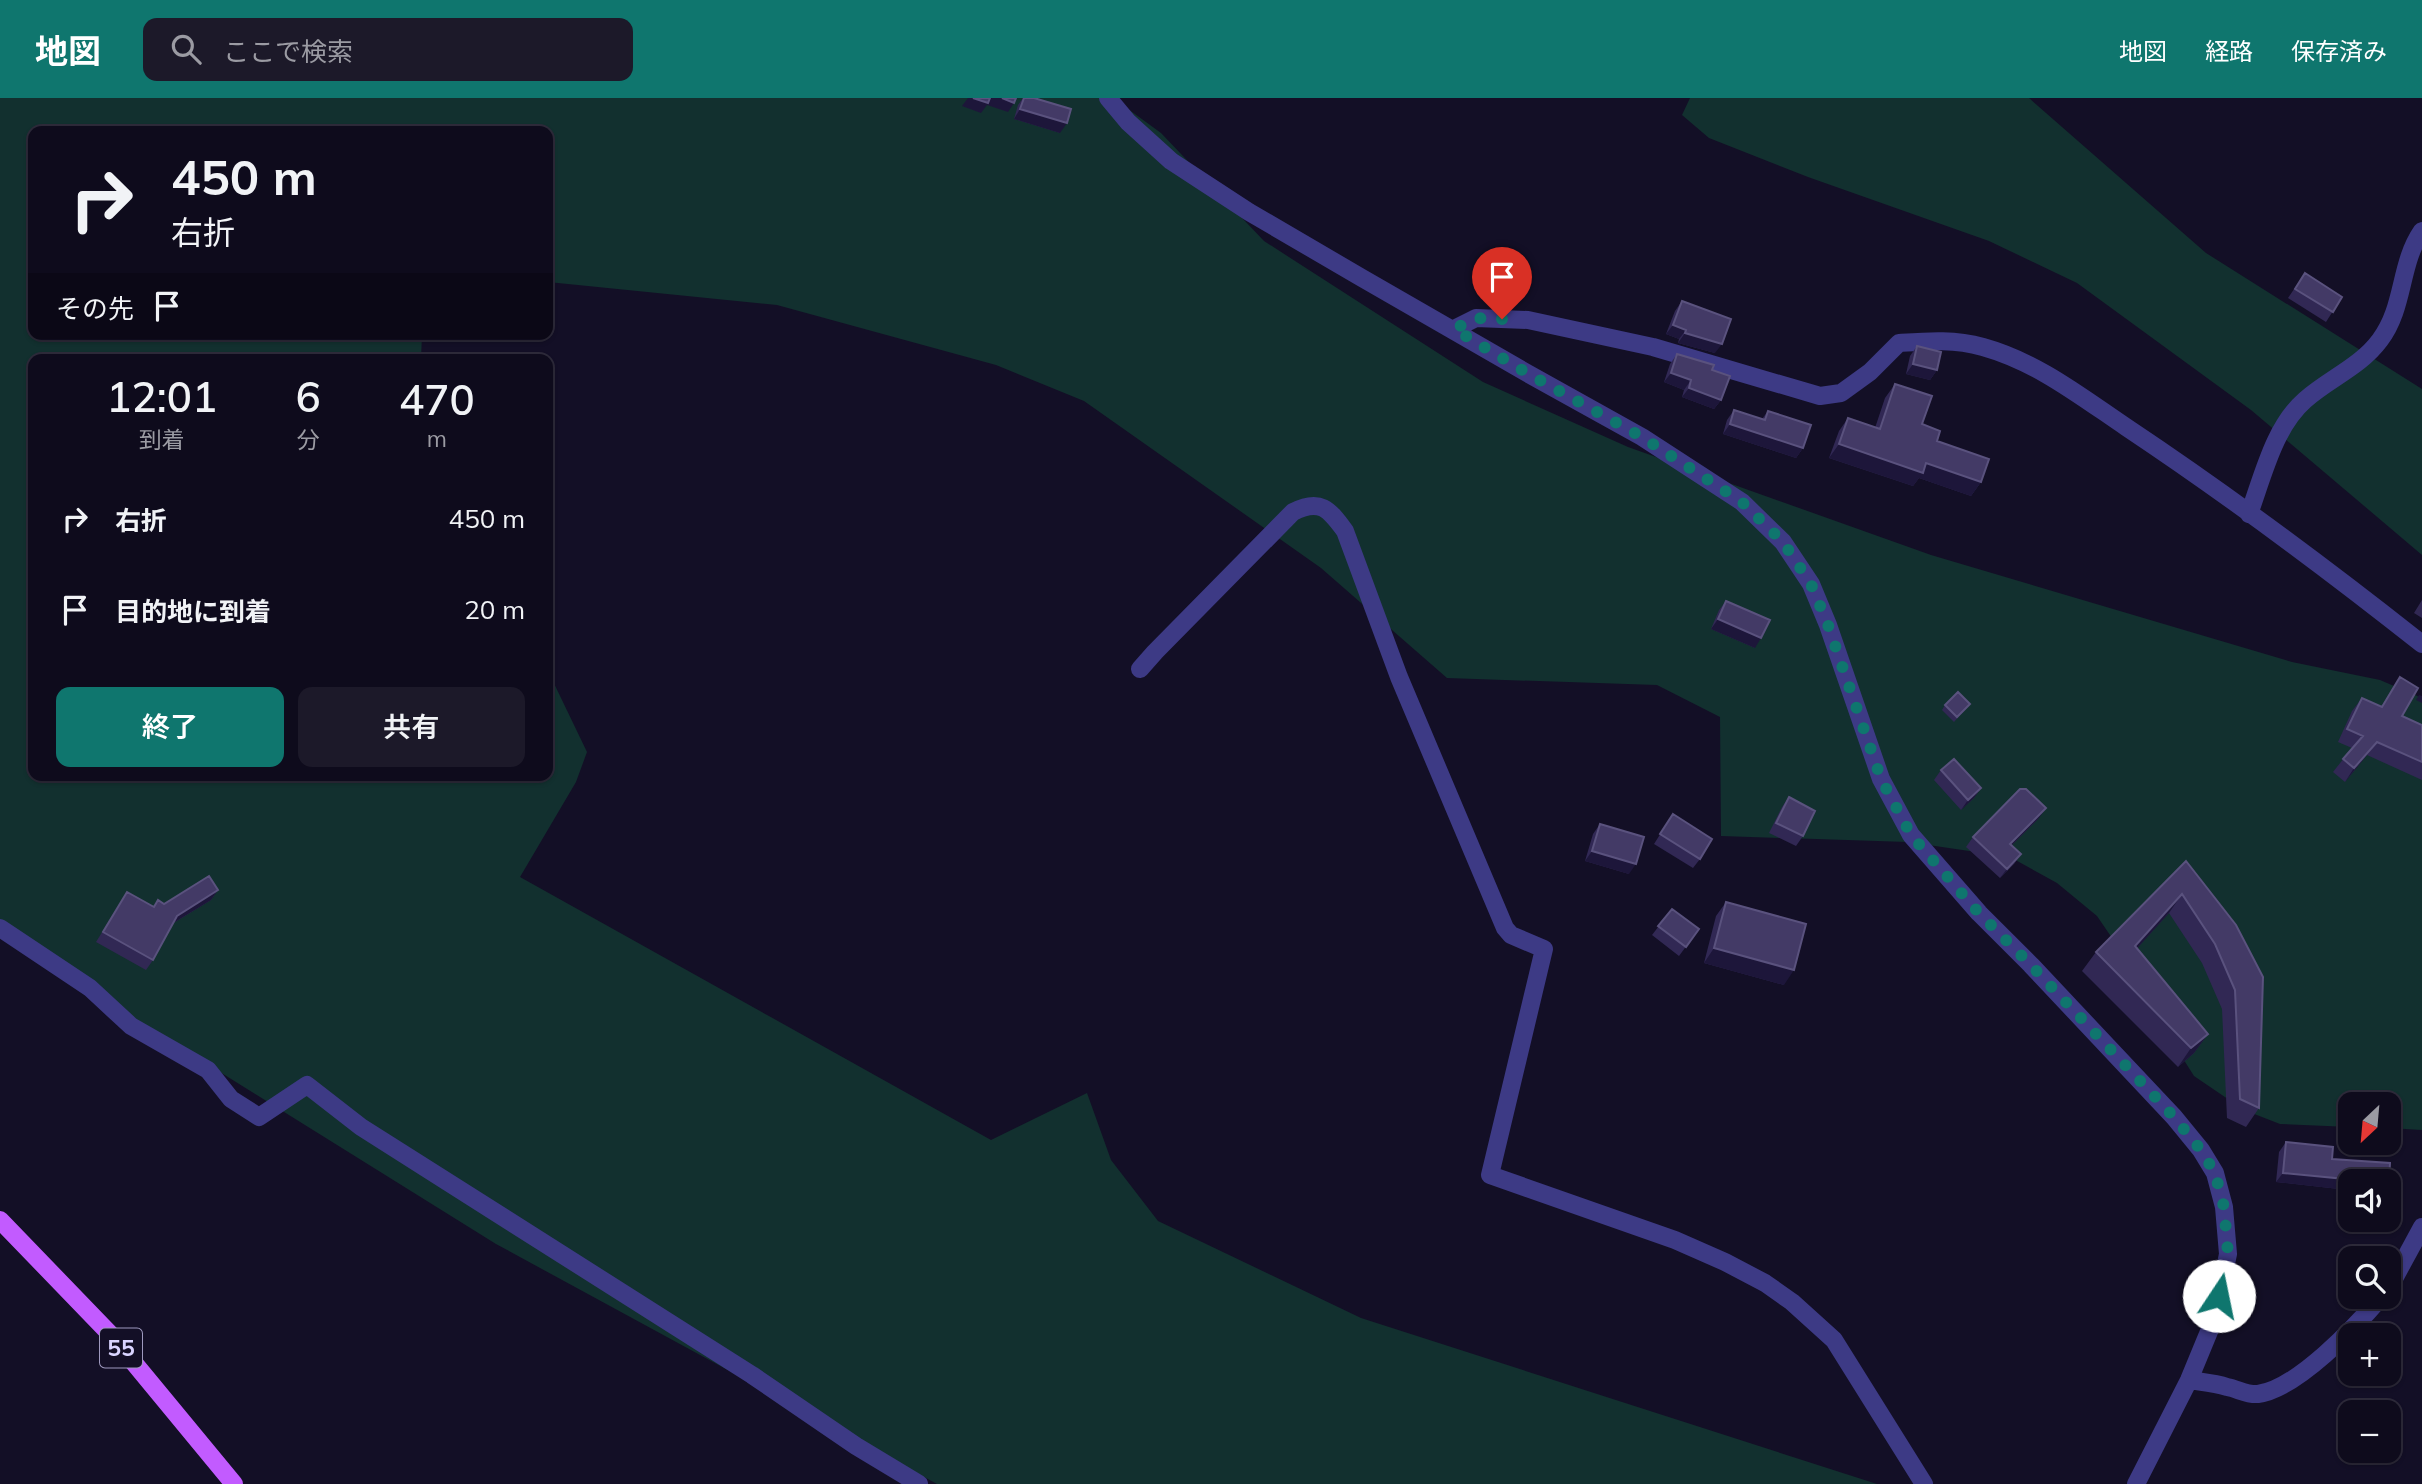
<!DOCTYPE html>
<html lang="ja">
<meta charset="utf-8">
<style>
body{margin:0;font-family:Mulish,"Noto Sans JP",sans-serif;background:#1c1929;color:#f1f3f6;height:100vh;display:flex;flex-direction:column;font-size:26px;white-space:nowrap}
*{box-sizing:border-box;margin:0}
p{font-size:23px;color:#9b9ba3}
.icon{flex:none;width:38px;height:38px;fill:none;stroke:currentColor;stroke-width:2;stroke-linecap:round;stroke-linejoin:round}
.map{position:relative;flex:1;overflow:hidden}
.drawer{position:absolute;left:28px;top:256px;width:525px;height:427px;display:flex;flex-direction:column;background:#0e0b1c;border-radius:14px;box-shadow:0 2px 5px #0004,0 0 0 2px #2e2b3b}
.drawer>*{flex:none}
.top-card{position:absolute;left:28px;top:28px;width:525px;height:214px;border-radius:14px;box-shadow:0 2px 5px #0004,0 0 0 2px #2e2b3b;background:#0e0b1c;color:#f1f3f6;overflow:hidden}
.needle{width:46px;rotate:206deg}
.tools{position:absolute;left:2338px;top:994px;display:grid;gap:14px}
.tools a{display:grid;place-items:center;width:63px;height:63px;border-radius:14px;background:#0e0b1c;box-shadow:0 2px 5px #0004,0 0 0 2px #2e2b3b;font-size:35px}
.pin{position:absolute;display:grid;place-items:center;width:60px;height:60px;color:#fff;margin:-72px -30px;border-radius:50% 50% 50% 0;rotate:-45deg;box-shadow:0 0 7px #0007}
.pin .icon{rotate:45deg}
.me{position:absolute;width:77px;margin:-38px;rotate:11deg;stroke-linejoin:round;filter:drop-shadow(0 0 5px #0008)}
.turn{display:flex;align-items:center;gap:24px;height:147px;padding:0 28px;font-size:32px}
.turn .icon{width:91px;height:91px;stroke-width:2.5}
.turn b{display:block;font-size:49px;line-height:60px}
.then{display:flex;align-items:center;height:66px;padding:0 28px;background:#0003;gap:14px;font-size:26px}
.eta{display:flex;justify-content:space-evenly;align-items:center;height:119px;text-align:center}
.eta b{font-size:42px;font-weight:600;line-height:49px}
.action{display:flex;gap:14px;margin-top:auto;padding:14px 28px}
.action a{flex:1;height:80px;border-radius:14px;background:#0f766e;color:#fff;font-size:28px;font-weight:600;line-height:80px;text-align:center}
.action a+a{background:#1c1929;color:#f1f3f6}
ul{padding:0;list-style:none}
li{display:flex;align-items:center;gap:21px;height:91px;padding:0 28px}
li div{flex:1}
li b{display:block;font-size:26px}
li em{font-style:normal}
header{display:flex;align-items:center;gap:42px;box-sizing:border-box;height:98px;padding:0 35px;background:#0f766e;color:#fff}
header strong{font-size:33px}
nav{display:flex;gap:38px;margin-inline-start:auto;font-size:24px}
.search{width:490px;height:63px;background:#1c1929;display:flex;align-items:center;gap:18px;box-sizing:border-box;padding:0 24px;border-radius:14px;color:#9b9ba3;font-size:26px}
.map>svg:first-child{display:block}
.green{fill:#12302f}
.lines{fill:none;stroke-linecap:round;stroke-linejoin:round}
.minor{stroke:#3d3a85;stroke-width:18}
.major{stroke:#c25bff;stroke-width:18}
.wall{fill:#312854}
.shaded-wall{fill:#1d163a}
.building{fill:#433a66;stroke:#5a527e;stroke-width:2}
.route{stroke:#0f766e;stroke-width:12;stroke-dasharray:0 21.6}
.labels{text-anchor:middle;stroke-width:5;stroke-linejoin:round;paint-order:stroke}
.shield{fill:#130f26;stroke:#9e99be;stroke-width:2}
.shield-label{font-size:23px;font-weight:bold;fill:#d9d4ff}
</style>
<header>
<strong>地図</strong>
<div class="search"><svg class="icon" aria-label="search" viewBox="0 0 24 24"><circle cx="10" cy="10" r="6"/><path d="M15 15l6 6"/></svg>ここで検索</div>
<nav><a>地図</a><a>経路</a><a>保存済み</a></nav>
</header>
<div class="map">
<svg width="2422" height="1386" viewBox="0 0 2422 1386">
<rect width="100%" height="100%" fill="#130f26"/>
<path class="green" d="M0,0h1113l48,35 103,108 219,141 145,65 303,108 361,107 88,18 42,18v432l-33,-2v-24h-39v23l-70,-3 -36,-14 -50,-34 -26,-41 -28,-56 -43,-63 -40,-33 -47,-26 -102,-15 -187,-6 -1,-119 -63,-32 -210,-7 -126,-110 -237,-167 -88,-36 -219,-60 -229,-23v-151h-515v203h389l-1,25h-388v416h515v-104l39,81 -11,30 -56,95 471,263 96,-47 24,67 47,61 203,97 516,166h-940l-441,-240 -496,-309z
M1690,0h339l177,155 216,136v166l-171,-145 -174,-127 -88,-42 -181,-64 -99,-39 -27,-23z"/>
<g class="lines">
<path class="minor" d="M1108,0l20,24 43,39 78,51 113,66 165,95 115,64 100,65 41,40 28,42 17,41 53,154 30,56 68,78 52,52 143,152 27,33 14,23 9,34 4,47 -13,63 -26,63 -53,104
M1454,231l22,-11 52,2 125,27 167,49 21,-3 29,-21 29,-29c30,-2 55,-4 84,4 54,15 97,49 143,80 102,68 200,141 296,217
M2249,416c14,-38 25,-87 56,-114 25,-22 55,-33 75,-60 25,-33 19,-76 42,-109
M1140,571l15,-17 138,-140c27,-14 36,-3 52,19l54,146 106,251 6,7 33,14 -54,226 185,65 50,22 40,21 27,19 42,38 90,144
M0,830l90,60 41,38 77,44 23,29 28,18 48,-32 54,42 391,248 104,71 63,38
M2389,1190l33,-61
M2189,1282c12,2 26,3 38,7 11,2 20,8 31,7 39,-5 98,-68 123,-97"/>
<path class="major" d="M0,1122l111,115 123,149"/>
</g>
<path class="wall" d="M1023,0h1l36,35 -46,-14 4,-14z
M2305,175l37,24 -16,25 -38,-24z
M1682,203l33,52 -37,-10 1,-4 -13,-5 9,-23z
M1917,248l20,24 -7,10 -24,-6 4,-18z
M1677,256l35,16 9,30 -7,9 -32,-12 2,-7 -20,-8 6,-18z
M1895,286l27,40 15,17 44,41 -10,14 -52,-18 -6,8 -84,-28 10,-27 9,-13 27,10 10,-30z
M1734,312l28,9 6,-8 35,37 -7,10 -73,-24 4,-14z
M2422,502v18l-8,-5z
M1726,503l29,47 -44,-19 8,-19z
M2400,579l2,39 20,9v55l-55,-25 -22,27 -12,-10 19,-24 -14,-6 14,-31 10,-13 19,9z
M1970,606l-16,18 -12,-12 3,-5z
M1941,672l40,18 -7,10 -13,12 -27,-30z
M1789,699l14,39 -7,10 -27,-13 13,-26z
M1673,716l27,45 -7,9 -39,-24z
M2039,720l-27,27 9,9 -7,10 -14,14 -34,-31 7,-10z
M1600,726l29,50 -44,-13 8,-27z
M2186,763l50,64 23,183 -13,19 -19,-9 -5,-109 -20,-46 -33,-50 -32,35 71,86 -14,19 -16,14 -96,-96 14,-19z
M218,792l-7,10 -39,24 -19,36 -7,10 -50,-28 31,-50 26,15 5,-7 6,4z
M1726,804l58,83 -80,-22 12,-47z
M1672,811l27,20 -20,27 -27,-21z
M2286,1044l46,17 58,4 -52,32 1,-6 -63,-7 3,-30z"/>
<path class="shaded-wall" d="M968,0h34l12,5 -6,9 -21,-7 -6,8 -19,-7z
M1020,11l47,14 -7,10 -46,-14z
M1673,227l13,5 -7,9 -13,-5z
M1685,235l37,11 -7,9 -37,-10z
M1913,266l24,6 -7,10 -24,-6z
M1671,275l20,7 -7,10 -20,-8z
M1689,290l32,12 -7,9 -32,-12z
M1730,326l73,24 -7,10 -73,-24z
M1839,346l87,19 55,19 -10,14 -52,-18 -6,8 -84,-28z
M1718,521l43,19 -6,10 -44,-19z
M2419,597l3,1v7l-6,-3z
M2377,644l-10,13 -22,27 9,-14z
M1981,690l-7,10 -13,12 7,-10z
M2046,710l-7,10 -36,36 7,-10z
M1592,753l44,13 -7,10 -44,-13z
M2021,756l-7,10 -14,14 7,-9z
M218,792l-7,10 -41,25 7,-9z
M2182,796l-13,19 -47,52 13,-19z
M1714,850l80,22 -10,15 -80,-22z
M2208,936l-14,19 -16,14 13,-19z
M2283,1075l62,6 -6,10 -63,-7z
M2345,1087l5,1v10l-12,-1z"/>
<path class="building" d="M973,0h17l-2,5z
M1002,0h14l-2,5z
M1024,0h10l37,11 -4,14 -47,-14z
M2305,175l37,24 -9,15 -38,-23z
M1682,203l49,18 -9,25 -37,-11 1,-3 -13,-5z
M1917,248l24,6 -4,18 -24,-6z
M1677,256l37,11 -2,5 18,6 -9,24 -32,-12 2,-8 -20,-7z
M1895,286l37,12 -10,28 18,7 -3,10 52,18 -8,23 -55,-19 -3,10 -84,-29 9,-26 32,11z
M1734,312l31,10 3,-9 43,14 -8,23 -73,-24z
M1726,503l44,19 -9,18 -43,-19z
M2400,579l18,11 -16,28 20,9v37l-45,-20 -23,26 -11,-9 20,-23 -16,-7 15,-31 20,9z
M1958,594l12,12 -13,13 -12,-12z
M1954,661l27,29 -13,12 -27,-30z
M2020,691h6l20,19 -36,36 11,10 -14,15 -34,-32z
M1789,699l26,14 -12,25 -27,-13z
M1673,716l39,25 -12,20 -40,-25z
M1600,726l44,13 -8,27 -44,-13z
M2186,763l50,64 27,52 -4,131 -19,-9 -5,-109 -20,-46 -33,-50 -47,52 73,88 -17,14 -95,-96z
M209,778l9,14 -41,26 -24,44 -50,-28 24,-40 27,15 4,-7 6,4z
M1726,804l80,22 -12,46 -80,-22z
M1672,811l27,20 -13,18 -28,-21z
M2286,1044l47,5 -1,12 58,4 -1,19v-1h-39v5l-5,-1v-6l-62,-6z"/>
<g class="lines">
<path class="route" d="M1502,221l-26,-1 -22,11 73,44 115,64 100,65 41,40 28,42 17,41 53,154 30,56 68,78 52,52 143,152 27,33 14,23 9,34 4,47 -9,42"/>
</g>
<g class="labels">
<rect class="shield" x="100" y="1230.5" width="42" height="39" rx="5"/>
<g class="shield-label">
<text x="121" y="1258">55</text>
</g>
</g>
</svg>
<div class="tools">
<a><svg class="needle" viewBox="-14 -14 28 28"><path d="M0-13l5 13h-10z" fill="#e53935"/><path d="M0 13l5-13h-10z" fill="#9b9ba3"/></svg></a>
<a><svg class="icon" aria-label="sound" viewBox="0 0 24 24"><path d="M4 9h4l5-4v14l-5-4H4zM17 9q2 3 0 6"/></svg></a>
<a><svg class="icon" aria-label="search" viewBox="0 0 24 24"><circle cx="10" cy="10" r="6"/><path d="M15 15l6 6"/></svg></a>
<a>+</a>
<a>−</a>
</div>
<div class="pin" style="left:1502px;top:221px;background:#d93025"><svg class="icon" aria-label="arrive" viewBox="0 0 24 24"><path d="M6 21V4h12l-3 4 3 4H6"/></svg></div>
<svg class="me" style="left:2219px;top:1198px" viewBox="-20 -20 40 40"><circle r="19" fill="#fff"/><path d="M0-13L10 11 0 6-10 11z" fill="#0f766e"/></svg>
<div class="top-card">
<div class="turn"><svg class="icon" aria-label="right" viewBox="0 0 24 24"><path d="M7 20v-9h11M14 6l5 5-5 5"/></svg><div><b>450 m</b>右折</div></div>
<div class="then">その先<svg class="icon" aria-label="arrive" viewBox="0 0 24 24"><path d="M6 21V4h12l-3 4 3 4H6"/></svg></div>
</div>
<section class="drawer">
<div class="eta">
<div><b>12:01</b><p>到着</p></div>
<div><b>6</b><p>分</p></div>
<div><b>470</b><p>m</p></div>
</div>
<ul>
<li><svg class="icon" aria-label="right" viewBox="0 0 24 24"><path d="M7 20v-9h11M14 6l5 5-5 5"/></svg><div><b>右折</b></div><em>450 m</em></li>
<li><svg class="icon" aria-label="arrive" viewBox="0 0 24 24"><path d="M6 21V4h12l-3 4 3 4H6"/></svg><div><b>目的地に到着</b></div><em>20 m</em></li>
</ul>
<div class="action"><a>終了</a><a>共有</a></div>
</section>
</div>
